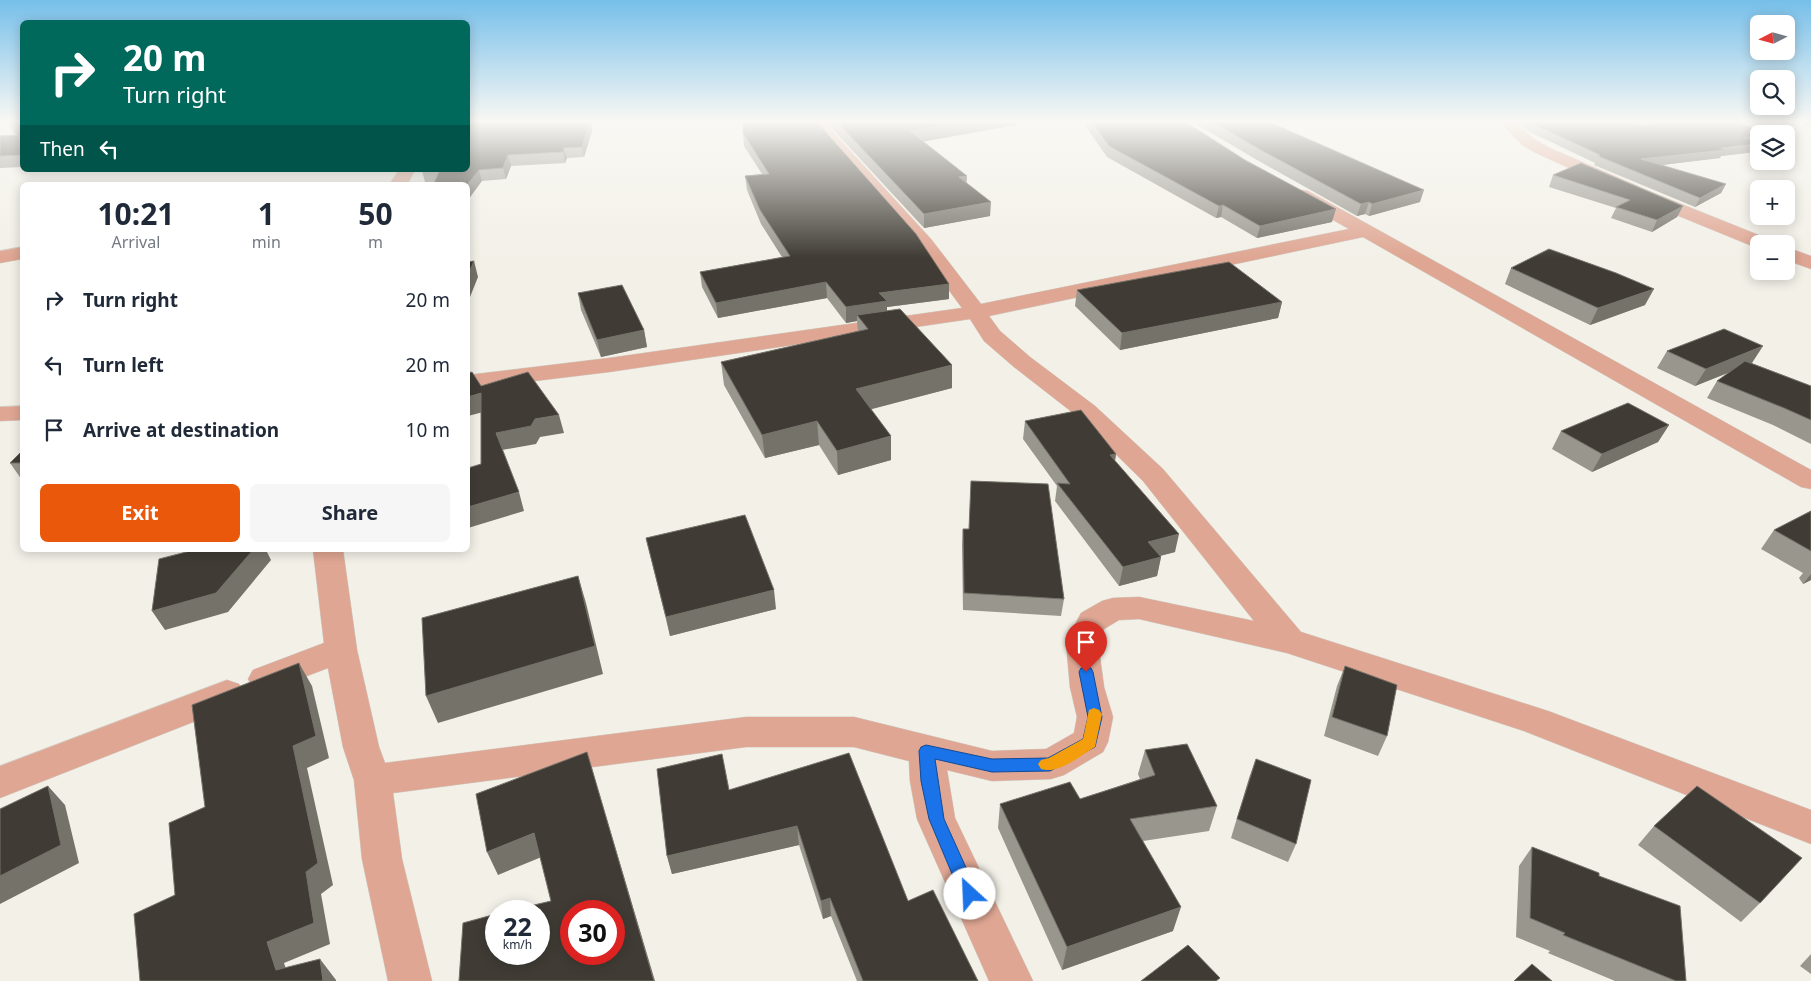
<!DOCTYPE html>
<meta charset="utf-8">
<style>
body{margin:0;font-family:"Noto Sans",sans-serif;background:#f6f6f7;color:#1f2937;height:100vh;display:flex;flex-direction:column;font-size:19px;white-space:nowrap}
*{box-sizing:border-box;margin:0}
p{font-size:16px;color:#747a83}
.icon{flex:none;width:28px;height:28px;fill:none;stroke:currentColor;stroke-width:2;stroke-linecap:round;stroke-linejoin:round}
.map{position:relative;flex:1;overflow:hidden}
.details{position:absolute;left:20px;top:182px;width:450px;height:370px;display:flex;flex-direction:column;background:#fff;border-radius:8px;box-shadow:0 2px 12px #0003}
.details>*{flex:none}
.guide{position:absolute;left:20px;top:20px;width:450px;height:152px;border-radius:8px;box-shadow:0 2px 12px #0003;background:#00695c;color:#fff;overflow:hidden}
.needle{width:32px;rotate:264deg}
.tools{position:absolute;left:1750px;top:15px;display:grid;gap:10px}
.tools a{display:grid;place-items:center;width:45px;height:45px;border-radius:8px;background:#fff;box-shadow:0 2px 12px #0003;font-size:25px}
.speed{position:absolute;left:485px;top:900px;display:flex;gap:10px;font-size:25px;font-weight:700;text-align:center}
.speed>*{display:grid;place-content:center;width:65px;height:65px;border-radius:50%;background:#fff;box-shadow:0 2px 12px #0003;line-height:1}
.speed small{font-size:12px;font-weight:400}
.speed .limit{border:8px solid #d22;background:#fff;color:#111}
.pin{position:absolute;display:grid;place-items:center;width:42px;height:42px;color:#fff;margin:-51px -21px;border-radius:50% 50% 50% 0;rotate:-45deg;box-shadow:0 0 5px #0007}
.pin .icon{rotate:45deg}
.me{position:absolute;width:55px;margin:-28px;rotate:335deg;stroke-linejoin:round;filter:drop-shadow(0 0 4px #0008)}
.turn{display:flex;align-items:center;gap:18px;height:105px;padding:0 20px;font-size:22px}
.turn .icon{width:65px;height:65px;stroke-width:2.5}
.turn b{display:block;font-size:35px;line-height:42px}
.then{display:flex;align-items:center;height:48px;padding:0 20px;background:#0003;gap:10px;font-size:19px}
.eta{display:flex;justify-content:space-evenly;align-items:center;height:85px;text-align:center}
.eta b{font-size:30px;font-weight:700;line-height:35px}
.cta{display:flex;gap:10px;margin-top:auto;padding:10px 20px}
.cta a{flex:1;height:58px;border-radius:8px;background:#ea580c;color:#fff;font-size:20px;font-weight:700;line-height:58px;text-align:center}
.cta a+a{background:#f6f6f7;color:#1f2937}
ul{padding:0;list-style:none}
li{display:flex;align-items:center;gap:15px;height:65px;padding:0 20px}
li div{flex:1}
li b{display:block;font-size:19px}
li em{font-style:normal}
.map>svg:first-child{display:block}
.lines{fill:none;stroke-linecap:round;stroke-linejoin:round}
.minor-casing{stroke:#cfcdc5;stroke-width:1}
.minor{fill:#dfa693;fill-rule:evenodd}
.wall{fill:#99968e}
.shaded-wall{fill:#75726a}
.building{fill:#403c35;stroke:#75726a;fill-rule:evenodd}
.route{fill:#1a73e8;stroke:#114b97}
.slow{fill:#f59e0b}
</style>
<div class="map">
<svg width="1811" height="981" viewBox="0 0 1811 981">
<rect width="100%" height="100%" fill="#f2f0e7"/>
<g class="lines">
<g class="minor-casing">
<path id="minor" d="M808,121h15l108,118 50,65 368,-75 -53,-30 -3,-4 3,-4 6,-1 6,1 503,279v19l-10,-2 -438,-250 -374,79 11,15 30,26 65,49 68,63 138,163 247,79 263,99v34l-287,-113 -237,-78 -148,-34 -20,1 -15,9 -6,13 6,45 9,30 -5,25 -5,10 -39,23 -13,4 -59,2 -45,-11 8,48 78,163h-44l-72,-162 -7,-38 -1,-20 -55,-14h-108l-353,46 9,66 30,122h-44l-26,-122 -8,-79 -11,-33 -15,-79 -63,24 -12,-4 -5,-9 5,-9 71,-27 -11,-93h30l14,100 22,97 6,16 361,-46h108l138,34 54,-2 28,-16 3,-16 -7,-30 -4,-45 15,-29 21,-12 11,-3 26,-1 115,24 -111,-140 -66,-65 -63,-49 -30,-26 -14,-22 -361,53 -141,17v-14l141,-17 353,-50 -45,-61z
M1499,121h16l19,18 16,9 104,45 117,47 2,4h-14v4h-2l-115,-47 -104,-47 -16,-9z
M1644,121h16l1,1 -5,6 -17,5 -5,-2 -3,-3 3,-3 10,-3z
M1800,121h11v6l-8,-3z
M399,170h16l-8,15h-18z
M22,247v12l-22,4v-12z
M1786,247l25,9v13l-25,-9z
M22,406v14l-22,1v-14z
M227,680l12,4 5,10 -5,10 -239,94v-32z"/>
</g>
<use href="#minor" class="minor"/>
</g>
<path class="wall" d="M22,121v46l-22,1v-32l17,-1v-1h-2l-6,-11z
M468,121l124,10 -8,26 -17,1 -2,5 -54,3 -5,13 -24,2 -57,1 -3,-11z
M825,121h192l-1,4 -93,16 44,35 -1,6 24,34 -66,12z
M1082,121h102l148,101 -75,16 -36,-21 -5,1 -109,-61z
M1191,121h76l153,81 -51,14 -4,-2 -8,2 -100,-56z
M1517,121h123l-4,1 7,4 112,26 -34,4 -1,2 -59,7 65,19 -5,9 -26,14 -101,-42 1,-2 -65,-31z
M743,133l206,151v15l-62,8v4l65,77 -82,21 21,51 -53,15 -19,-30 -54,13 -41,-73 -3,-23 137,-31 -1,-10 -11,2 -19,-25 -109,20 -16,-31 -2,-15 82,-15 -21,-33 -14,-34 -2,-14 17,-2 -18,-28z
M187,170h65v1z
M1553,175l130,31 -6,11 -25,15 -41,-14 5,-10 -67,-21z
M1511,268l134,37 -55,20 -85,-41z
M1077,290l205,12 -4,16 -158,32 -45,-44z
M578,293l66,37 3,17 -46,10 -20,-47z
M1667,351l85,12h-1l60,23v58l-38,-19 -66,-27 10,-17 11,-8 -33,13 -38,-18z
M1025,421l91,33 -1,7 60,91 -15,4 1,1 -4,19 -38,10 -64,-85 2,-15 -34,-47z
M1669,425l-11,17 -66,30 -40,-23 9,-18z
M22,451v29l-12,-17z
M1811,511v69l-8,4 -4,-6 4,-5 -42,-24 13,-19z
M963,529l101,70 -3,17 -98,-6 -1,-64z
M646,538l130,71 -106,27z
M1345,666l42,70 -9,20 -54,-20 13,-50z
M1145,750l72,56 -8,25 -66,10 30,90 -111,39 -64,-142 2,-24 80,-5 60,-20 -2,-5z
M849,753l59,148 70,80h-121l-26,-65 -8,3 -24,-74 -127,29 -5,-18z
M1256,759l40,85 -8,18 -57,-24 18,-60z
M1654,826l106,77 -19,19 -103,-77z
M1532,847l67,29 87,105h-71l-67,-28 2,-2 -34,-14 3,-71z
M1811,954v20l-11,-8z"/>
<path class="shaded-wall" d="M590,121h2v10l-8,26 -2,-10z
M970,121h47l-1,4 -106,19v-13z
M1759,136v8l-15,-6z
M1759,144v2l-4,6 -34,4 -1,2 -83,10 4,-9z
M564,148l3,10 -2,5 -2,-11z
M508,155l3,11 -5,13 -3,-11z
M479,170l3,11 -14,19 -1,-15z
M967,176l-1,13 -7,-12z
M1726,184l-5,9 -26,14 5,-9z
M1424,190l-4,12 -51,14 3,-12z
M991,202l-1,14 -66,12v-14z
M1369,202l-4,12 -8,2 4,-12z
M1223,205l-2,12 -5,1 3,-12z
M1683,206l-6,11 -25,15 5,-12z
M1336,209l-4,13 -75,16 3,-12z
M474,261l4,16 -10,25v-27z
M826,282l1,16 -109,20 -2,-15z
M949,284v15l-62,8v10l-30,-2v6l-11,2v-16l33,-14z
M1654,289l-9,16 -55,20 8,-17z
M1282,302l-4,16 -158,32 2,-17z
M644,330l3,17 -46,10 -4,-17z
M1763,346l-11,17 -57,23 11,-17z
M952,365v23l-95,25 -1,-24z
M481,393l6,18 -19,5v-19z
M559,415l5,18 -24,4 -4,7 -34,6 -6,-17 39,-14z
M817,421l2,24 -54,13 -3,-23z
M1669,425l-11,17 -66,30 10,-18z
M891,436v24l-53,15 -1,-24z
M1116,454l-3,18 -3,-17z
M519,492l5,19 -56,17v-21z
M1179,534l-4,18 -31,8 4,-18z
M253,550h13l5,10 -43,52 -63,18 -13,-19z
M1161,557l-4,19 -38,10 4,-19z
M1811,574v6l-8,4z
M578,576l8,27 17,71 -165,49 -12,-27z
M774,590l2,19 -106,27 -4,-19z
M299,663l13,23 17,72 -22,10 26,117 -12,9 9,50 -46,19 6,18 -14,-11 -9,-28 39,-70 -13,-126z
M587,752l7,24 61,205h-1z
M48,786l17,19 14,58 -79,41v-28z
M797,826l2,19 -127,29 -5,-18z
M534,833l10,23 -46,19 -11,-23z
M830,898l1,18 -8,3 -2,-18z
M1181,907l-8,24 -111,39 5,-23z
M320,959l16,21v1h-13z"/>
<path class="building" d="M12,121h10v34l-22,1v-20l17,-1v-12h-8z
M468,121h122l-8,26 -18,1 -1,4 -55,3 -5,13 -24,2 -12,15h-34l7,-15 -18,1 1,-1h45z
M743,121h73l100,113 33,50 -70,9 8,8 -41,6 -20,-25 -110,21 -16,-31 90,-16 -30,-46 -15,-34 24,-2 -26,-41z
M836,121h134l-60,10 57,45 -8,1 32,25 -67,12z
M1091,121h93l61,39 91,49 -76,17 -37,-21 -4,1 -110,-60z
M1211,121h56l157,69 -52,14 -3,-2 -8,2 -102,-55z
M1529,121h105l9,5 18,-5h76l27,13h-5v2l-15,2 15,4v2l-38,4 4,2 -84,9 85,25 -26,14 -102,-42 2,-1 -67,-31z
M1581,163l102,43 -26,14 -41,-13 14,-7 -77,-25z
M1549,249l67,24 38,16 -56,19 -87,-40z
M474,261l-6,14v-13z
M1229,262l53,40 -160,31 -45,-43z
M622,285l22,45 -47,10 -19,-47z
M900,309l52,56 -96,24 35,47 -54,15 -20,-30 -55,14 -41,-73 147,-33 -11,-14z
M1724,329l39,17 -57,23 -39,-18z
M1745,361l66,25v34l-27,-12 -67,-27z
M472,372l9,14 47,-14 31,43 -24,4 -4,7 -35,7 23,59 -51,15v-39l13,-4v-71l-13,4v-24z
M1628,403l41,22 -67,29 -41,-23z
M1081,410l35,44 -6,1 69,79 -31,8 13,15 -38,10 -66,-84 13,1 -45,-63z
M22,451v12h-12z
M971,481l77,3 16,115 -100,-6 -1,-64h6z
M1811,511v40l-37,-21z
M745,515l29,75 -108,27 -20,-79z
M194,550h59l-37,43 -64,18 7,-52z
M578,576l17,70 -169,50 -4,-78z
M299,663l17,73 -23,10 25,117 -12,9 8,51 -47,19 9,28 44,-11 3,22h-183l-6,-67 41,-19 -6,-72 36,-16 -13,-102z
M1345,666l52,19 -10,51 -55,-19z
M1187,744l30,62 -87,13 51,88 -114,40 -67,-143 70,-22 10,17 75,-24 -10,-25z
M587,752l67,229h-195l4,-58 33,-9v40h43v-43h-30l42,-10 -17,-68 -47,19 -11,-58zM571,911h43v43h-43z
M849,753l59,148 25,-11 45,91h-115l-33,-83 -9,3 -24,-75 -130,30 -10,-87 65,-15 7,36z
M1256,759l55,21 -15,64 -59,-25z
M48,786l13,59 -61,31v-67z
M1697,786l105,72 -42,45 -106,-77z
M1532,847l67,26v3l81,30 6,75h-10l-113,-46 2,-2 -35,-15z
M1188,945l32,33 -4,3h-75z
M1532,964l20,17h-38z"/>
<linearGradient id="sky" x2="0" y2="1"><stop stop-color="#76bfea"/><stop offset="0.47" stop-color="#f9f8f4"/><stop offset="1" stop-color="#f9f8f4" stop-opacity="0"/></linearGradient>
<rect width="1811" height="258" fill="url(#sky)"/>
<path class="route" d="M1086,667l5,1 2,4 9,45 -7,30 -45,24 -58,1 -57,-13 9,60 34,75 -2,6 -6,2 -7,-2 -34,-81 -8,-38 -2,-30 2,-4 5,-2 66,14 56,-1 35,-19 5,-22 -9,-45 2,-4z"/>
<path class="slow" d="M1094,708l5,2 3,4 -7,33c-14,8 -37,28 -54,22l-3,-5 3,-4 8,-2 34,-19 6,-29z"/>
</svg>
<div class="tools">
<a><svg class="needle" viewBox="-14 -14 28 28"><path d="M0-13l5 13h-10z" fill="#e53935"/><path d="M0 13l5-13h-10z" fill="#747a83"/></svg></a>
<a><svg class="icon" aria-label="search" viewBox="0 0 24 24"><circle cx="10" cy="10" r="6"/><path d="M15 15l6 6"/></svg></a>
<a><svg class="icon" aria-label="layers" viewBox="0 0 24 24"><path d="M12 4l9 5-9 5-9-5zM3 14l9 5 9-5"/></svg></a>
<a>+</a>
<a>−</a>
</div>
<div class="speed"><div>22<small>km/h</small></div><div class="limit">30</div></div>
<div class="pin" style="left:1086px;top:672px;background:#d93025"><svg class="icon" aria-label="arrive" viewBox="0 0 24 24"><path d="M6 21V4h12l-3 4 3 4H6"/></svg></div>
<svg class="me" style="left:970px;top:894px" viewBox="-20 -20 40 40"><circle r="19" fill="#fff"/><path d="M0-13L10 11 0 6-10 11z" fill="#1a73e8"/></svg>
<div class="guide">
<div class="turn"><svg class="icon" aria-label="right" viewBox="0 0 24 24"><path d="M7 20v-9h11M14 6l5 5-5 5"/></svg><div><b>20 m</b>Turn right</div></div>
<div class="then">Then<svg class="icon" aria-label="left" viewBox="0 0 24 24"><path d="M17 20v-9H6M10 6l-5 5 5 5"/></svg></div>
</div>
<section class="details">
<div class="eta">
<div><b>10:21</b><p>Arrival</p></div>
<div><b>1</b><p>min</p></div>
<div><b>50</b><p>m</p></div>
</div>
<ul>
<li><svg class="icon" aria-label="right" viewBox="0 0 24 24"><path d="M7 20v-9h11M14 6l5 5-5 5"/></svg><div><b>Turn right</b></div><em>20 m</em></li>
<li><svg class="icon" aria-label="left" viewBox="0 0 24 24"><path d="M17 20v-9H6M10 6l-5 5 5 5"/></svg><div><b>Turn left</b></div><em>20 m</em></li>
<li><svg class="icon" aria-label="arrive" viewBox="0 0 24 24"><path d="M6 21V4h12l-3 4 3 4H6"/></svg><div><b>Arrive at destination</b></div><em>10 m</em></li>
</ul>
<div class="cta"><a>Exit</a><a>Share</a></div>
</section>
</div>
